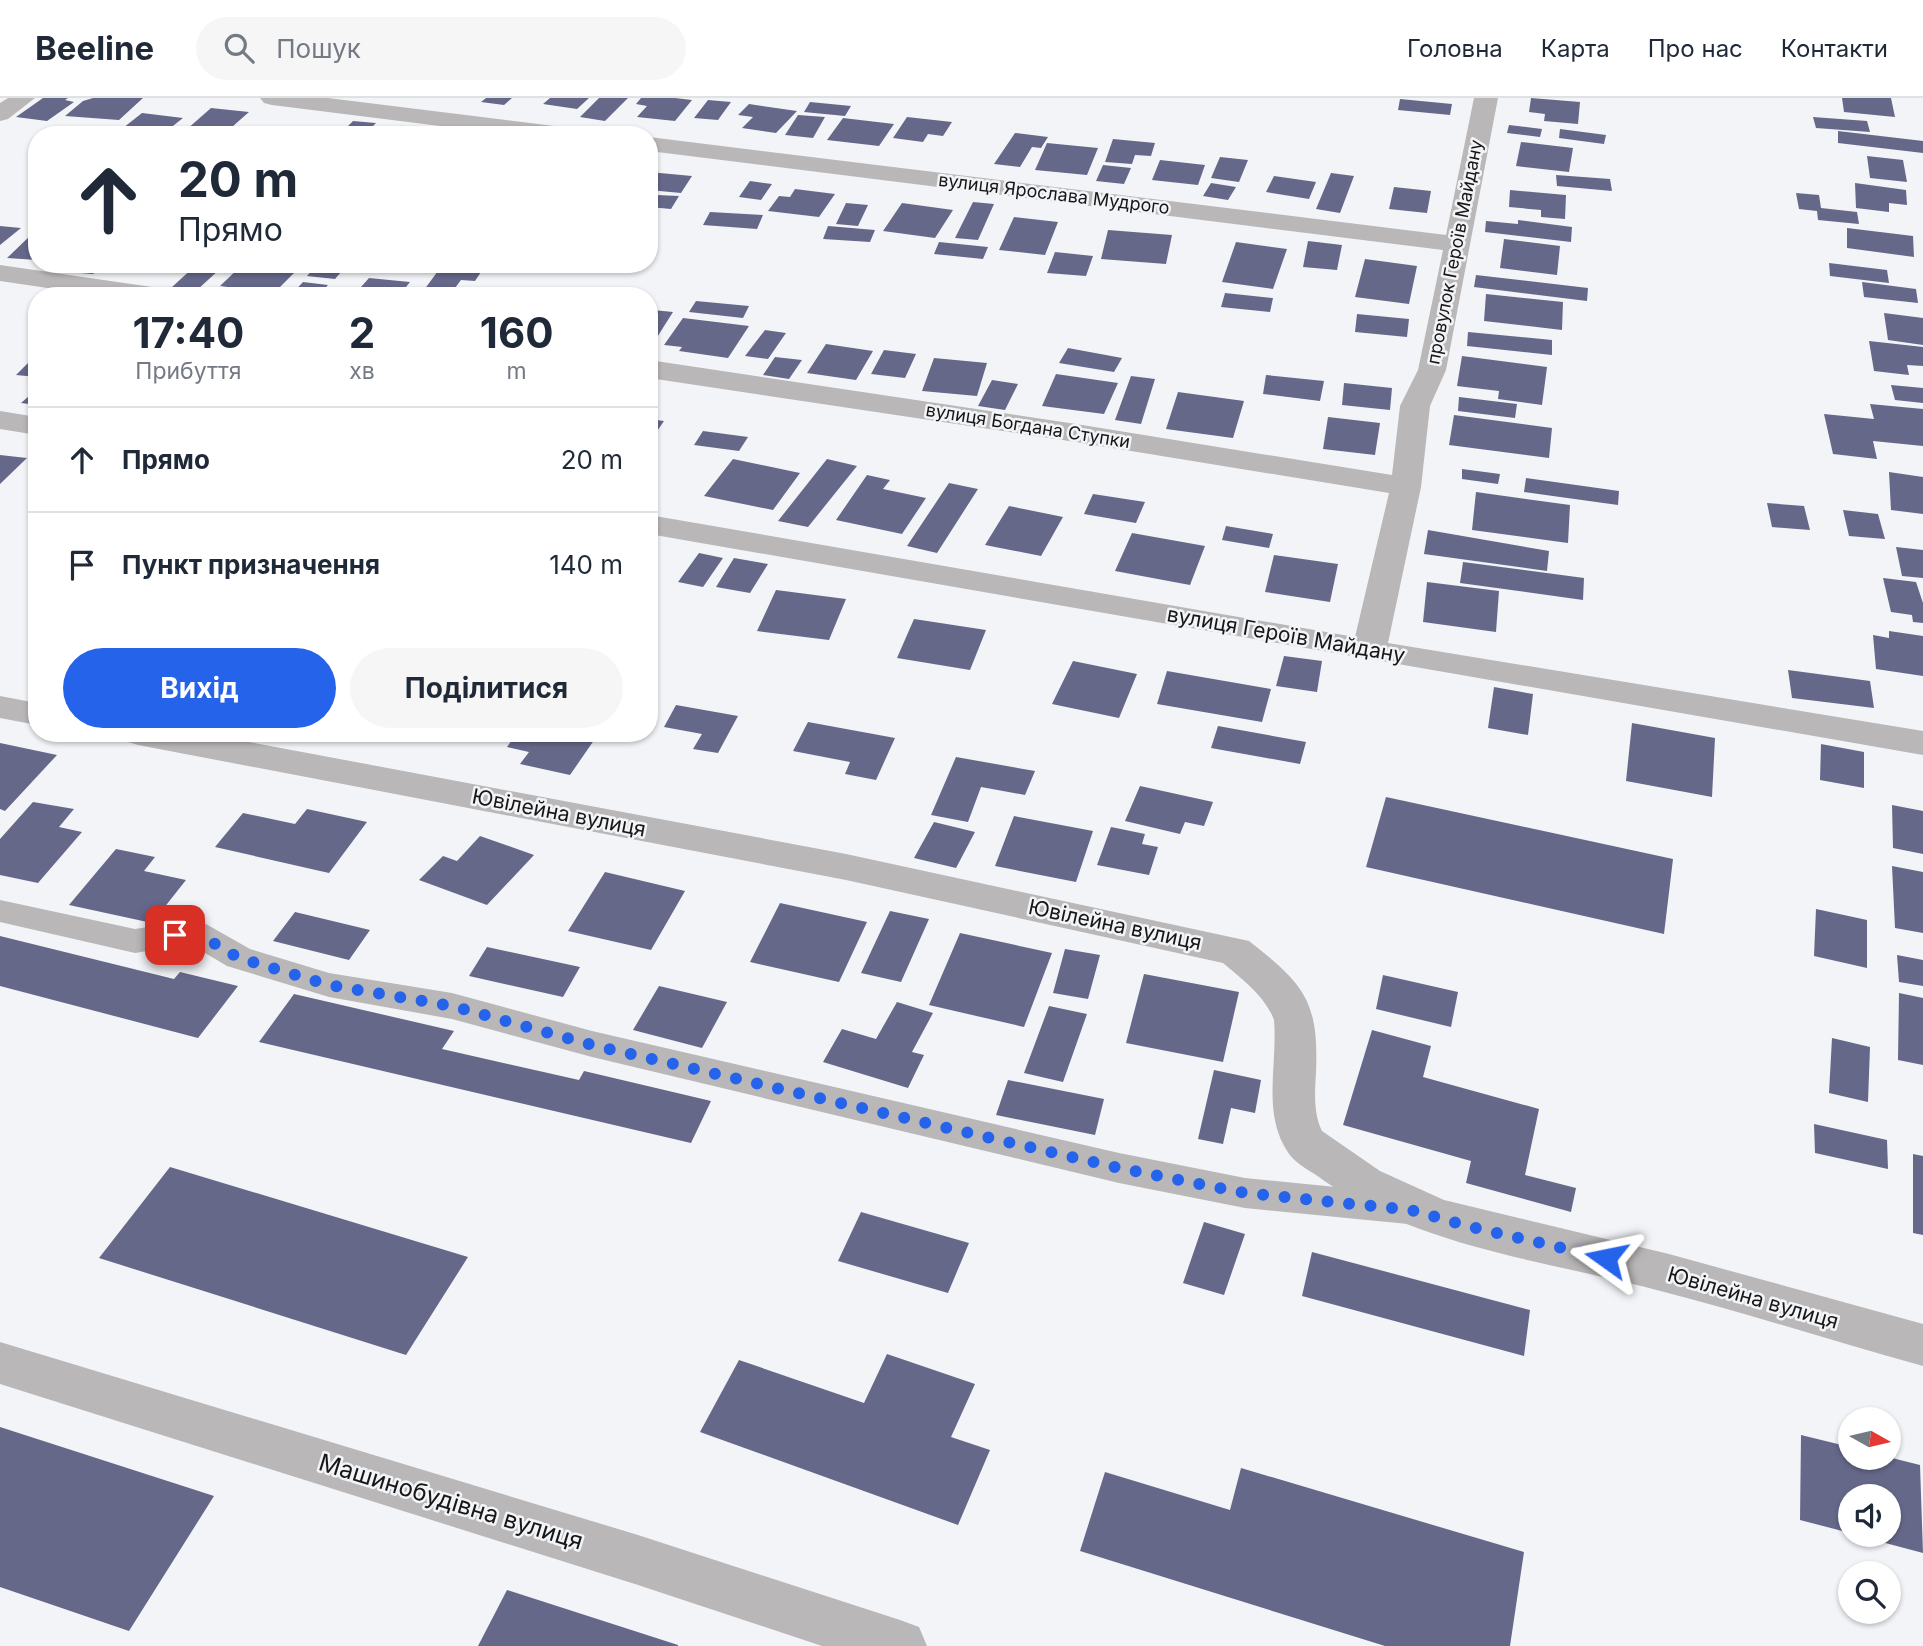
<!DOCTYPE html>
<html lang="uk">
<meta charset="utf-8">
<style>
body{margin:0;font-family:Inter,sans-serif;background:#f6f6f7;color:#1f2937;height:100vh;display:flex;flex-direction:column;font-size:26px;white-space:nowrap}
*{box-sizing:border-box;margin:0}
p{font-size:23px;color:#747a83}
.icon{flex:none;width:38px;height:38px;fill:none;stroke:currentColor;stroke-width:2;stroke-linecap:round;stroke-linejoin:round}
.map{position:relative;flex:1;overflow:hidden}
.side{position:absolute;left:28px;top:189px;width:630px;height:455px;display:flex;flex-direction:column;background:#fff;border-radius:28px;box-shadow:0 2px 5px #0004}
.side>*{flex:none}
.guide{position:absolute;left:28px;top:28px;width:630px;height:147px;border-radius:28px;box-shadow:0 2px 5px #0004;background:#fff;color:#1f2937;overflow:hidden}
.needle{width:46px;rotate:98deg}
.tools{position:absolute;left:1838px;top:1309px;display:grid;gap:14px}
.tools a{display:grid;place-items:center;width:63px;height:63px;border-radius:50%;background:#fff;box-shadow:0 2px 5px #0004;font-size:35px}
.pin{position:absolute;display:grid;place-items:center;width:60px;height:60px;color:#fff;margin:-30px;border-radius:14px;box-shadow:0 4px 10px #0006}
.me{position:absolute;width:77px;margin:-38px;rotate:282deg;stroke-linejoin:round;filter:drop-shadow(0 0 5px #0008)}
.turn{display:flex;align-items:center;gap:24px;height:147px;padding:0 35px;font-size:32px}
.turn .icon{width:91px;height:91px;stroke-width:2.5}
.turn b{display:block;font-size:49px;line-height:60px}
.eta{display:flex;justify-content:space-evenly;align-items:center;height:119px;text-align:center}
.eta b{font-size:42px;font-weight:700;line-height:49px}
.button{display:flex;gap:14px;margin-top:auto;padding:14px 35px}
.button a{flex:1;height:80px;border-radius:42px;background:#2563eb;color:#fff;font-size:28px;font-weight:700;line-height:80px;text-align:center}
.button a+a{background:#f6f6f7;color:#1f2937}
ul{padding:0;list-style:none}
li{display:flex;align-items:center;gap:21px;height:105px;padding:0 35px;border-top:2px solid #e0e1e3}
li div{flex:1}
li b{display:block;font-size:26px}
li em{font-style:normal}
header{display:flex;align-items:center;gap:42px;box-sizing:border-box;height:98px;padding:0 35px;background:#fff;border-bottom:2px solid #e0e1e3}
header strong{font-size:33px}
nav{display:flex;gap:38px;margin-inline-start:auto;font-size:24px}
.search{width:490px;height:63px;background:#f6f6f7;display:flex;align-items:center;gap:18px;box-sizing:border-box;padding:0 24px;border-radius:38px;color:#747a83;font-size:26px}
.map>svg:first-child{display:block}
.building{fill:#66688a}
.lines{fill:none;stroke-linecap:round;stroke-linejoin:round}
.service{fill:#b9b7b7;fill-rule:evenodd}
.minor{fill:#b9b7b7;fill-rule:evenodd}
.route{stroke:#2563eb;stroke-width:12;stroke-dasharray:0 21.6}
.labels{text-anchor:middle;stroke-width:5;stroke-linejoin:round;paint-order:stroke}
.far-street-label{font-size:18px;fill:#171718;stroke:#f3f4f8}
.street-label{font-size:21px;fill:#171718;stroke:#f3f4f8}
.near-street-label{font-size:24px;fill:#171718;stroke:#f3f4f8}
</style>
<header>
<strong>Beeline</strong>
<div class="search"><svg class="icon" aria-label="search" viewBox="0 0 24 24"><circle cx="10" cy="10" r="6"/><path d="M15 15l6 6"/></svg>Пошук</div>
<nav><a>Головна</a><a>Карта</a><a>Про нас</a><a>Контакти</a></nav>
</header>
<div class="map">
<svg width="1923" height="1548" viewBox="0 0 1923 1548">
<rect width="100%" height="100%" fill="#f3f4f8"/>
<path class="building" d="M43,0h25l-3,2 9,2 -27,19 -31,-4z
M93,0h50l-24,22 -54,-4 18,-15z
M486,0h26l-8,7 -23,-3z
M550,0h39l-12,11 -34,-5z
M599,0h29l-23,23 -25,-4z
M641,0h34l17,2 -17,21 -38,-4 10,-11 -11,-2z
M1531,0l49,4 -2,22 -34,-3 1,-7 -16,-2z
M1842,0h49l4,19 -51,-5z
M1400,1l52,5 -2,11 -52,-5z
M708,2l23,2 -13,18 -24,-2z
M810,4l41,4 -6,10 -41,-4z
M749,6l48,7 -21,22 -34,-5 11,-11 -15,-2z
M211,10l38,4 -25,22 -38,-4z
M142,15l41,5 -19,15 -41,-5z
M798,17l27,2 -12,21 -28,-3z
M907,19l45,5 -9,14 -15,-2 -5,8 -30,-4z
M1813,19l54,4 3,11 -54,-4z
M843,20l51,6 -15,22 -52,-6z
M353,23l23,2 -12,12h-25z
M1509,27l33,4 -2,8 -33,-4z
M273,28l53,6 -3,3h-60z
M1560,31l46,6 -2,9 -45,-6z
M1838,33l85,10v12l-85,-10z
M1015,35l33,4 -7,11 -9,-1 -12,20 -26,-3z
M1113,41l42,4 -4,13 -16,-1 -3,9 -27,-2z
M1521,44l52,6 -4,24 -53,-6z
M1047,45l51,5 -11,27 -52,-5z
M1867,58l36,4 4,22 -37,-4z
M1220,59l28,3 -9,22 -28,-4z
M1160,62l45,5 -7,20 -46,-5z
M1103,67l28,3 -7,16 -28,-3z
M649,74l43,4 -11,17 -32,-3z
M1331,75l23,3 -14,37 -24,-4z
M1556,77l54,4 2,12 -55,-5z
M1274,78l42,6 -7,17 -43,-7z
M750,83l22,3 -11,16 -22,-3z
M1211,85l25,4 -8,13 -25,-4z
M1855,85l51,7 1,15 -18,-2v9l-33,-4z
M1394,89l37,4 -4,22 -38,-4z
M795,91l40,5 -16,23 -51,-6 11,-15 11,1z
M1510,92l56,5 -1,24 -24,-2v-7l-32,-3z
M1796,95l23,2 2,13 36,4 2,12 -41,-4 -1,-9 -18,-2z
M657,97l22,1 -8,13 -22,-2z
M973,104l21,2 -16,36 -23,-2z
M846,105l22,2 -10,21 -22,-2z
M902,105l51,7 -18,28 -52,-7z
M710,114l53,3 -6,14 -54,-4z
M1014,119l44,5 -13,33 -46,-5z
M1518,122l54,7 -1,15 -86,-10 1,-11 32,3z
M0,128l21,2 -21,17z
M828,128l47,4 -5,12 -47,-3z
M1847,130l66,8 1,21 -67,-9z
M1108,132l64,5 -6,29 -65,-5z
M32,136l5,1v25l-30,-2z
M1504,141l56,7 -3,29 -57,-7z
M1308,143l34,4 -5,25 -34,-3z
M939,144l49,5 -5,12 -49,-5z
M1236,144l51,7 -14,40 -51,-7z
M1055,154l38,4 -7,20 -39,-3z
M1365,161l52,7 -8,38 -54,-7z
M1829,165l58,7 2,13 -59,-7z
M77,166h26l-10,10 -24,-2z
M243,166h55l4,1 -28,28 -54,-7z
M318,166h30l-13,15 -28,-3z
M443,166h29l-4,7 13,1 -6,9 -14,-1 -9,12 -28,-2z
M195,168l25,3 -23,21 -25,-3z
M1476,177l112,13 -1,13 -113,-14z
M369,180l41,4 -11,14h-46z
M303,184l25,3 -10,11h-28z
M1862,184l54,7 2,14 -54,-6z
M467,192l39,4v2h-44z
M1225,195l48,5 -3,14 -49,-5z
M1486,196l77,8 -1,28 -78,-9z
M696,203l53,5 -6,12 -54,-6z
M653,212l20,2 -24,38v-34z
M1884,215l39,5v27l-35,-5z
M1357,216l52,5 -2,18 -52,-5z
M683,220l66,8 -21,32 -49,-7 3,-4 -18,-2z
M765,232l21,3 -18,26 -23,-3z
M1468,234l84,8v15l-85,-9z
M1869,243l54,6v19l-16,-1 2,10 -35,-4z
M826,246l47,7 -17,29 -49,-7z
M1068,250l54,10 -8,14 -55,-9z
M884,252l32,4 -11,24 -34,-4z
M37,256v23l-21,-2z
M1462,258l85,11 -5,38 -44,-6 1,-8 -42,-5z
M775,259l27,3 -13,19 -26,-4z
M934,260l53,5 -10,33 -55,-5z
M1056,276l62,9 -14,31 -62,-8z
M1266,277l58,6 -4,20 -57,-7z
M1131,278l24,3 -14,45 -26,-4z
M992,282l26,4 -13,26 -27,-4z
M1344,285l48,5 -2,22 -48,-5z
M1891,287l32,3v15l-28,-3z
M37,291v16l-16,-2z
M1178,294l66,9 -11,37 -67,-9z
M1459,299l58,7 -2,14 -57,-7z
M1870,306l53,5v37l-50,-5 4,18 -44,-5 -9,-40 50,5z
M1454,317l98,13 -3,30 -100,-13z
M1328,319l52,6 -5,32 -52,-6z
M649,321l15,2 -13,19 -2,-1z
M703,333l45,6 -9,14 -45,-6z
M0,357l27,3 -27,26z
M733,361l67,14 -27,37 -69,-14z
M827,361l30,7 -49,61 -30,-6z
M1462,371l38,5 -2,10 -36,-5z
M1889,374l34,5v37l-32,-4z
M867,377l23,5 -7,9 43,9 -24,36 -66,-14z
M1526,380l93,13 -1,14 -94,-13z
M949,385l29,6 -41,64 -30,-7z
M1476,394l94,13 -2,38 -96,-13z
M1093,396l52,8 -9,21 -52,-9z
M1767,405l37,3 6,24 -38,-3z
M1009,408l54,11 -22,39 -56,-11z
M1843,412l35,4 7,25 -36,-3z
M1226,428l47,8 -4,14 -47,-8z
M1428,432l121,21 -2,20 -123,-17z
M1132,435l73,13 -15,39 -75,-14z
M1896,449l27,3v28l-21,-2z
M699,455l24,5 -20,29 -25,-5z
M1274,457l64,9 -8,38 -65,-10z
M734,460l34,6 -18,29 -34,-6z
M1463,464l121,16 -1,22 -123,-17z
M1883,480l33,4 7,21v20l-10,-1 -1,-7 -21,-3z
M1427,484l72,9 -3,41 -73,-10z
M776,492l70,9 -17,41 -72,-9z
M914,521l72,11 -16,40 -73,-12z
M1889,533l34,5v40l-47,-7 -3,-34 16,3z
M1284,558l38,5 -5,31 -41,-6z
M1073,563l64,13 -18,44 -67,-14z
M1788,572l82,11 4,27 -82,-10z
M1167,573l104,18 -9,33 -105,-18z
M1494,589l39,7 -5,41 -40,-7z
M676,607l62,11 -20,37 -25,-4 9,-15 -38,-7z
M808,624l87,16 -19,42 -31,-6 5,-12 -57,-11z
M1632,625l83,15 -3,59 -86,-16z
M1218,628l88,16 -6,22 -89,-16z
M517,635h82l-29,42 -50,-11 9,-12 -22,-5z
M0,645l57,12 -52,56 -5,-2z
M1821,646l43,8v36l-44,-8z
M956,659l79,14 -10,24 -44,-8 -13,35 -37,-7z
M1140,688l73,16 -9,24 -19,-4 -5,12 -55,-13z
M1386,699l287,62 -9,75 -298,-67z
M33,704l41,7 -15,18 23,5 -44,51 -38,-8v-36z
M1892,707l31,6v43l-30,-6z
M307,711l60,13 -38,51 -114,-26 28,-34 52,11z
M1014,718l79,15 -17,51 -81,-16z
M934,724l41,10 -19,36 -42,-10z
M1111,729l34,7 -3,10 16,3 -9,28 -52,-10z
M480,738l54,19 -47,50 -68,-25 24,-24 14,5z
M116,751l39,8 -11,14 42,9 -34,43 -83,-18z
M1892,768l31,6v61l-28,-5z
M605,774l80,19 -34,59 -83,-19z
M780,805l87,19 -28,60 -89,-20z
M1816,811l51,11v48l-53,-12z
M890,813l39,8 -28,63 -40,-9z
M295,814l75,18 -21,30 -76,-19z
M960,835l92,20 -28,74 -95,-22z
M0,838l174,43 6,-7 58,14 -40,52 -198,-52z
M487,849l93,20 -17,30 -94,-21z
M1065,851l35,6 -12,44 -35,-6z
M1897,857l26,5v26l-24,-4z
M1144,876l95,18 -16,70 -97,-19z
M1383,877l75,17 -7,35 -75,-18z
M659,888l68,16 -25,46 -69,-18z
M1899,895l24,5v67l-25,-5z
M294,896l160,37 -12,18 137,31 5,-9 127,30 -20,42 -432,-101z
M897,904l36,11 -21,39 12,3 -16,33 -85,-26 19,-33 34,10z
M1049,908l38,8 -24,68 -39,-9z
M1372,932l59,16 -8,31 116,32 -14,66 51,13 -5,24 -105,-29 5,-22 -128,-36z
M1832,940l38,9 -2,55 -39,-9z
M1214,972l47,10 -6,33 -24,-5 -8,36 -25,-5z
M1008,982l96,19 -9,36 -99,-20z
M1814,1026l73,16 1,29 -73,-16z
M1913,1056l10,2v79l-10,-2z
M170,1069l298,90 -62,98 -307,-97z
M861,1114l108,31 -21,50 -110,-32z
M1204,1124l41,12 -21,61 -41,-12z
M1312,1154l218,58 -6,46 -222,-60z
M887,1256l88,30 -24,53 39,13 -32,75 -258,-93 39,-72 125,43z
M0,1329l214,69 -85,135 -129,-44z
M1801,1337l49,12v11l38,-1 32,8 3,88 -64,-17 29,-1v-39h-38v37l-50,-13z
M1241,1370l283,84 -14,94h-125l-305,-95 25,-79 125,38z
M507,1492l171,55v1h-200z"/>
<g class="lines">
<path class="service" d="M0,802l135,29 60,-9 11,4 44,25 79,24 123,20 140,38 527,122 126,25 163,16 13,4 5,11 -5,11 -13,4 -163,-16 -126,-25 -527,-126 -140,-38 -123,-22 -102,-31 -37,-22 -55,9 -135,-31z"/>
<path class="minor" d="M8,0h27l-27,21 -8,2v-18z
M260,0h68l242,30 8,2 4,5h-71l-239,-30 -8,-2z
M1474,0h24l-52,272 -16,36 -9,81 -33,156 535,88v24l-1274,-221v-19l706,122 34,-144 -313,-51 -427,-64v-18l427,64 316,51 8,-69 18,-36 25,-120 -794,-99v-14l797,98z
M0,167l159,23 10,2 3,6h-70l-102,-15z
M0,313l37,6v18l-37,-6z
M0,598l37,7v22l-37,-7z
M120,635h81l645,121 403,87c55,43 70,60 67,131 -1,19 -3,41 6,59l58,40 64,29 225,54 254,70v42c-85,-23 -169,-51 -255,-73 -116,-32 -243,-43 -345,-113 -10,-8 -26,-15 -34,-26 -28,-40 -11,-89 -15,-134 -9,-24 -32,-41 -51,-57l-377,-83 -708,-135 -13,-4z
M0,1244l638,193 262,85 19,7 8,19h-105l-184,-61 -638,-201z"/>
</g>
<g class="lines">
<path class="route" d="M175,837l20,-3 44,26 90,27 123,21 140,39 527,123 126,25 166,17 60,17 135,31"/>
</g>
<g class="labels">
<g class="far-street-label">
<text transform="translate(1054 96) rotate(7)" y="6">вулиця Ярослава Мудрого</text>
<text transform="translate(1455 154) rotate(-79)" y="6">провулок Героїв Майдану</text>
<text transform="translate(1028 328) rotate(9)" y="6">вулиця Богдана Ступки</text>
</g>
<g class="street-label">
<text transform="translate(1286 537) rotate(10)" y="7">вулиця Героїв Майдану</text>
<text transform="translate(559 715) rotate(11)" y="7">Ювілейна вулиця</text>
<text transform="translate(1115 827) rotate(12)" y="7">Ювілейна вулиця</text>
<text transform="translate(1753 1200) rotate(16)" y="7">Ювілейна вулиця</text>
</g>
<g class="near-street-label">
<text transform="translate(451 1404) rotate(17)" y="8">Машинобудівна вулиця</text>
</g>
</g>
</svg>
<div class="tools">
<a><svg class="needle" viewBox="-14 -14 28 28"><path d="M0-13l5 13h-10z" fill="#e53935"/><path d="M0 13l5-13h-10z" fill="#747a83"/></svg></a>
<a><svg class="icon" aria-label="sound" viewBox="0 0 24 24"><path d="M4 9h4l5-4v14l-5-4H4zM17 9q2 3 0 6"/></svg></a>
<a><svg class="icon" aria-label="search" viewBox="0 0 24 24"><circle cx="10" cy="10" r="6"/><path d="M15 15l6 6"/></svg></a>
</div>
<div class="pin" style="left:175px;top:837px;background:#d93025"><svg class="icon" aria-label="arrive" viewBox="0 0 24 24"><path d="M6 21V4h12l-3 4 3 4H6"/></svg></div>
<svg class="me" style="left:1606px;top:1160px" viewBox="-20 -20 40 40"><path d="M0-17L14 15 0 8-14 15z" fill="#2563eb" stroke="#fff" stroke-width="4"/></svg>
<div class="guide">
<div class="turn"><svg class="icon" aria-label="ahead" viewBox="0 0 24 24"><path d="M12 20V5M6 11l6-6 6 6"/></svg><div><b>20 m</b>Прямо</div></div>
</div>
<section class="side">
<div class="eta">
<div><b>17:40</b><p>Прибуття</p></div>
<div><b>2</b><p>хв</p></div>
<div><b>160</b><p>m</p></div>
</div>
<ul>
<li><svg class="icon" aria-label="ahead" viewBox="0 0 24 24"><path d="M12 20V5M6 11l6-6 6 6"/></svg><div><b>Прямо</b></div><em>20 m</em></li>
<li><svg class="icon" aria-label="arrive" viewBox="0 0 24 24"><path d="M6 21V4h12l-3 4 3 4H6"/></svg><div><b>Пункт призначення</b></div><em>140 m</em></li>
</ul>
<div class="button"><a>Вихід</a><a>Поділитися</a></div>
</section>
</div>
